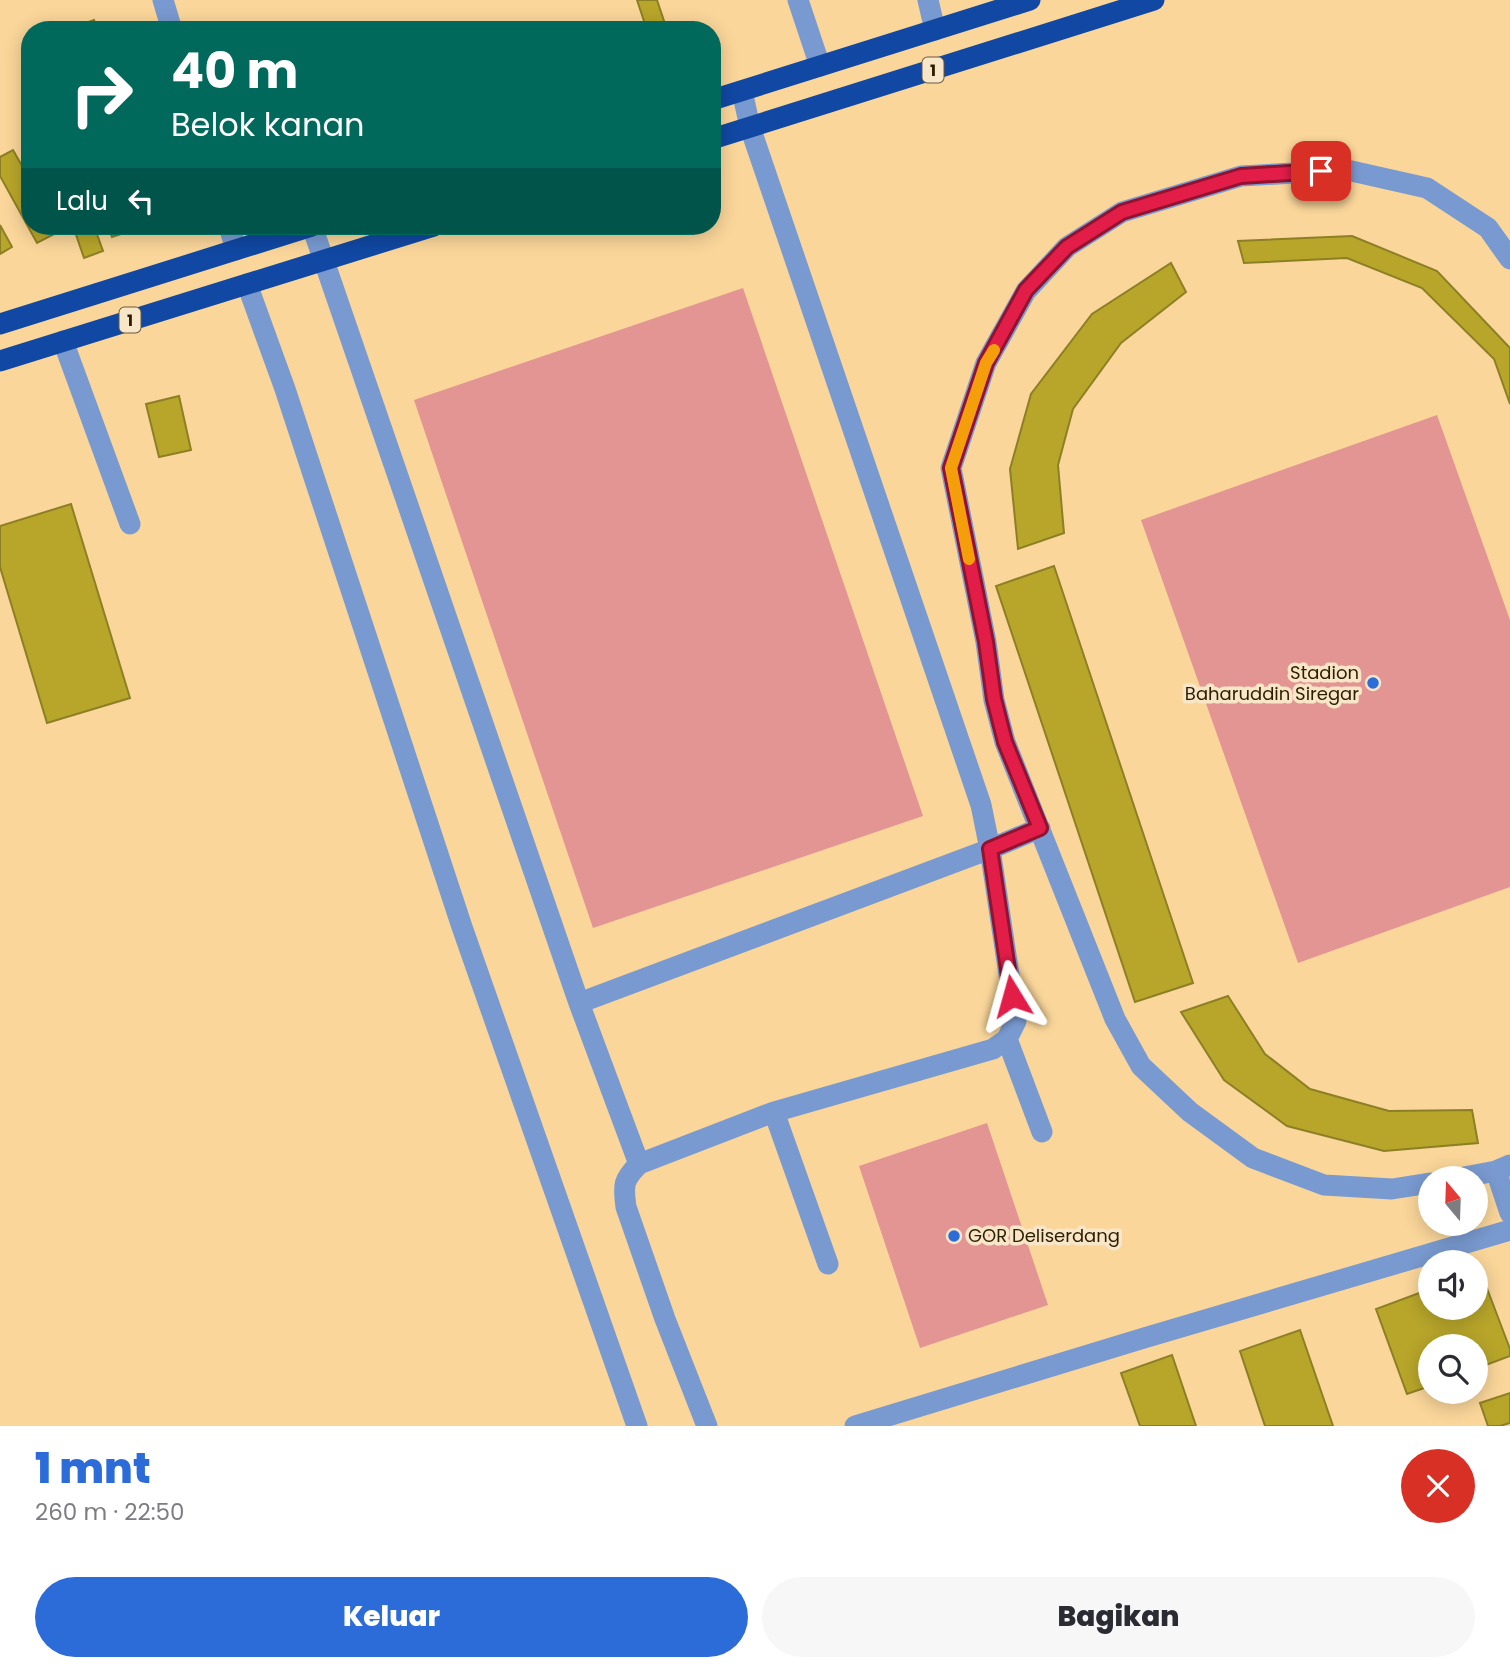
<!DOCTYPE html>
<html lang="id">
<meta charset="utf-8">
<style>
body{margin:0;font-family:Poppins,sans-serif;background:#f7f7f7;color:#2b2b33;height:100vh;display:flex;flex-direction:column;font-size:26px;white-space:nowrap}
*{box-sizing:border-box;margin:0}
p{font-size:23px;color:#7c7c81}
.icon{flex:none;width:38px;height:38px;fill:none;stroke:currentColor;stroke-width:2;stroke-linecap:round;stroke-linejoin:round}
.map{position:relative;height:1426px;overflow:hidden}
.drawer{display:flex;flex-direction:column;background:#fff;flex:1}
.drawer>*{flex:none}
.top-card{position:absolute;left:21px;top:21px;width:700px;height:214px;border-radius:28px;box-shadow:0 4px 18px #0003;background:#00695c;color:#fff;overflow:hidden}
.needle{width:46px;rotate:341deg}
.buttons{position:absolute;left:1418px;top:1166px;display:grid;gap:14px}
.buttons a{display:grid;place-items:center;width:70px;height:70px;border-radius:50%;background:#fff;box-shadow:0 4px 18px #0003;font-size:35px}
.pin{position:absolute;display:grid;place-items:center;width:60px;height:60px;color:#fff;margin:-30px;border-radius:14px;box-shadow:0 4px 10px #0006}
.me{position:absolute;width:77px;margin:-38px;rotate:352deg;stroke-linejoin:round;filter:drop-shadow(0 0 5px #0008)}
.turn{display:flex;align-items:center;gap:24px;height:147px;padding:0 35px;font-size:32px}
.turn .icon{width:91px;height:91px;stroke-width:2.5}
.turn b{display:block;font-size:49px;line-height:60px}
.then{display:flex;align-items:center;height:66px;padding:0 35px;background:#0003;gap:14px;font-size:26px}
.round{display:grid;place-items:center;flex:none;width:74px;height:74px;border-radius:37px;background:#f7f7f7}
.overview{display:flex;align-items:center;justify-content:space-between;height:119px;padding:0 35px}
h1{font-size:42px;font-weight:800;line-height:52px;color:#2c6cd9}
.action{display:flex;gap:14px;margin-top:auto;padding:14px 35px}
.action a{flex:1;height:80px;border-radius:42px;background:#2c6cd9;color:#fff;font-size:28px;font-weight:800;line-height:80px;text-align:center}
.action a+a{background:#f7f7f7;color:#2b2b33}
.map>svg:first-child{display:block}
.green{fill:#e39594}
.building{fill:#b8a62a;stroke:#8d7f26;stroke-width:2}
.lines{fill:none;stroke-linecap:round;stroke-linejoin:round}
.minor{stroke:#799ad0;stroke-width:21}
.highway{stroke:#1048a3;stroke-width:21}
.route-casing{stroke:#92132f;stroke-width:18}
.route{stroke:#e11d48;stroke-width:12}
.slow{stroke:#f59e0b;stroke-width:12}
.poi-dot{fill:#2c6cd9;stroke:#f8e6c9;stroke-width:2.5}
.labels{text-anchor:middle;stroke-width:7;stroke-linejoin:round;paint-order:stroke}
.shield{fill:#f8e6c9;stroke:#6b5a3c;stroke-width:2}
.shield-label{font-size:16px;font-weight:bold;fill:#2e1e00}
.poi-label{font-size:18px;fill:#2e1e00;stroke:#f8e6c9;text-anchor:end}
</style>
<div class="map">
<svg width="1510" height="1426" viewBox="0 0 1510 1426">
<rect width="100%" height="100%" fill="#fad69a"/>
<path class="green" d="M743,288l180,528 -330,112 -179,-528z
M1437,415l73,205v267l-212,76 -157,-443z
M987,1123l61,182 -128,43 -61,-182z"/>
<path class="building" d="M637,0h20l10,30h-20z
M94,20l4,10h-32z
M13,150l17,30v46h25l3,6 -21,11 -37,-67v-19z
M0,225l12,22 -12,7z
M73,226h21l9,25 -19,7z
M108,226h33l1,1 -30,10z
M1352,236l85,35 73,77v56l-16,-45 -72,-71 -75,-30 -103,5 -6,-22z
M1171,263l15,29 -65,51 -48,66 -15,56 6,68 -46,16 -8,-80 21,-75 61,-80z
M179,396l12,54 -32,7 -13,-53z
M71,504l59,194 -83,25 -47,-156v-41z
M1054,566l139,417 -58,19 -139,-416z
M1228,996l37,58 45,35 79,22 83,-1 6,33 -94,8 -97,-25 -63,-46 -43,-68z
M1480,1270l30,79v7l-35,13v-23h-45v40l-23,8 -31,-85 54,-20v18h45v-35z
M1300,1330l33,96h-68l-25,-75z
M1172,1355l24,71h-56l-19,-53z
M1510,1393v30l-10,3h-12l-8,-23z"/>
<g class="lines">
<path class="minor" d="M163,0l9,30
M798,0l22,66
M928,0l7,30
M229,226l7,24
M312,226l267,777 60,161c-16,16 -16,21 -13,43l39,112 42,107
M247,284l38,105 177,538 175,499
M63,341l67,183
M579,1003l411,-154 50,-21
M1007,1039l35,93
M774,1112l54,152
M639,1164l135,-52 219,-63 14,-10 9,-18 -26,-172 -9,-44 -231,-678 -8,-36
M1496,1171l14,42
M1459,1178l37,-7 14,-6
M1430,1183l-38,6 -68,-4 -71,-27 -63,-46 -49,-46 -26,-47 -110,-277 -11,-42 -8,-58 -35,-174 35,-105 40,-72 41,-44 55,-35 119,-36 106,-6 80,18 61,40 22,31
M855,1426l289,-88 366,-108"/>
<path class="highway" d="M712,100l318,-100
M712,139l442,-139
M0,324l312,-98
M0,361l434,-135"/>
</g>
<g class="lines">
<g class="route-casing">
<path id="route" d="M1012,996l-22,-147 50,-21 -35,-86 -11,-43 -8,-57 -35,-174 35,-105 40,-73 41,-43 55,-35 119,-36 80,-5"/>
</g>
<use href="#route" class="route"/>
<path class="slow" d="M969,559l-18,-91 35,-105 8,-13"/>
</g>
<g class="poi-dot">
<circle cx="1373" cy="683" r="7"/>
<circle cx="954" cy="1236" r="7"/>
</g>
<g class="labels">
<g class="shield">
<rect x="922.5" y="57.5" width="21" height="25" rx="5"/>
<rect x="119.5" y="307.5" width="21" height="25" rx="5"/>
</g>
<g class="shield-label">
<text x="933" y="76">1</text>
<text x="130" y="326">1</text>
</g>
<g class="poi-label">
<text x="1359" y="679">Stadion<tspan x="1359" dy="21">Baharuddin Siregar</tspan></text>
<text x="968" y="1242" text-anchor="start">GOR Deliserdang</text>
</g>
</g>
</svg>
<div class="buttons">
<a><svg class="needle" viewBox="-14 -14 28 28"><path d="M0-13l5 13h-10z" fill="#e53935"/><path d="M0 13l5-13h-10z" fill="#7c7c81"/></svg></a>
<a><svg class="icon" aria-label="sound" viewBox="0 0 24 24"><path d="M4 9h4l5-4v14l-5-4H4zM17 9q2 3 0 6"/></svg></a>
<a><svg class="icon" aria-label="search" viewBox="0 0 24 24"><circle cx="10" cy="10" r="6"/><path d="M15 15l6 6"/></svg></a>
</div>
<div class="pin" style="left:1321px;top:171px;background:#d93025"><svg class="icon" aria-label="arrive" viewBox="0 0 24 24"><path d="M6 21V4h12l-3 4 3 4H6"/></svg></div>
<svg class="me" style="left:1012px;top:996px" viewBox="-20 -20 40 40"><path d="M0-17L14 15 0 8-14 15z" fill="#e11d48" stroke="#fff" stroke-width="4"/></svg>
<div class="top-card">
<div class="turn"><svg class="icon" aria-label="right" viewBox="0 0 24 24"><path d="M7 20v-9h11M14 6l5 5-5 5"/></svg><div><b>40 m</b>Belok kanan</div></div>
<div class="then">Lalu<svg class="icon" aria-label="left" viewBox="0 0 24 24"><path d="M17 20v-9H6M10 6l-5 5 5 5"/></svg></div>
</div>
</div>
<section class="drawer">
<div class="overview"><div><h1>1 mnt</h1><p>260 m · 22:50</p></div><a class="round" style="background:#d93025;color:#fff"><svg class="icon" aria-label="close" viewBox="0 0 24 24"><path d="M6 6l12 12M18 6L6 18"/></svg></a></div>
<div class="action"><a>Keluar</a><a>Bagikan</a></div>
</section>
